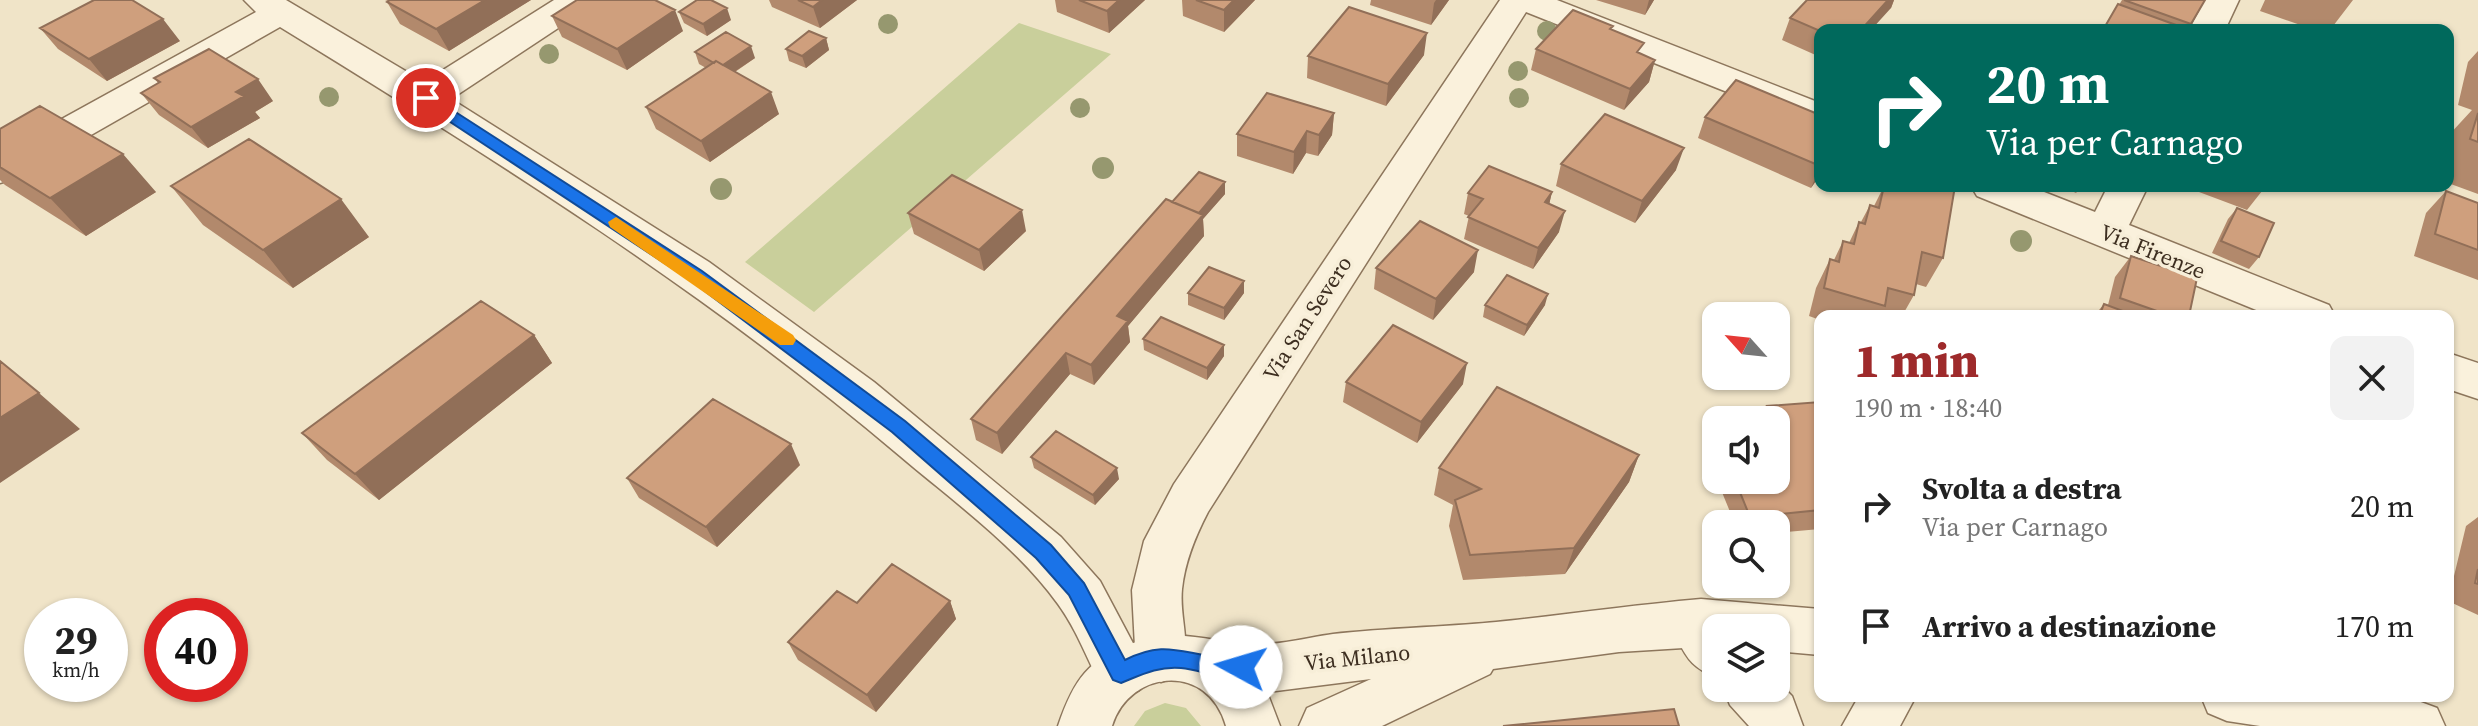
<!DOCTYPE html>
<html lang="it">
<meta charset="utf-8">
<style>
body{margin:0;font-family:"Source Serif 4",serif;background:#f2f2f2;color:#222;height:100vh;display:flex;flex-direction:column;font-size:30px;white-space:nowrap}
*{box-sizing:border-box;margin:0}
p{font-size:26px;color:#767676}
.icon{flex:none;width:44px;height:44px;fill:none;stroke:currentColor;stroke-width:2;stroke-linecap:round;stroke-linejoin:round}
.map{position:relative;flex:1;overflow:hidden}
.side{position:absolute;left:1814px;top:310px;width:640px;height:392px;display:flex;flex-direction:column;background:#fff;border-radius:16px;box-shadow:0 2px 6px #0004}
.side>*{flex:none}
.top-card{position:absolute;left:1814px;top:24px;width:640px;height:168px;border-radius:16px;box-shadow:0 2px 6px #0004;background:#00695c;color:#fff;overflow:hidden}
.needle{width:52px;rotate:297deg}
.buttons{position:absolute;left:1702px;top:302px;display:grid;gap:16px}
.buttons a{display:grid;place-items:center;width:88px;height:88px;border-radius:16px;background:#fff;box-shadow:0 2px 6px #0004;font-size:40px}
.speed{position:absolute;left:24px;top:598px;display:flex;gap:16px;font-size:40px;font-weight:700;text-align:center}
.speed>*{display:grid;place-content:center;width:104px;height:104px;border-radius:50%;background:#fff;box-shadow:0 2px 6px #0004;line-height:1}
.speed small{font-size:20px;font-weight:400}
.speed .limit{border:12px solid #d22;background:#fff;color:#111}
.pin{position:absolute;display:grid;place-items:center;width:68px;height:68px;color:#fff;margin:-34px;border:4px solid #fff;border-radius:50%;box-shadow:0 2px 8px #0007}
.me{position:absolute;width:88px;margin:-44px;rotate:276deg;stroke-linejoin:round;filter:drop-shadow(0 0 6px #0008)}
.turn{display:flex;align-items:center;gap:28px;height:168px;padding:0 40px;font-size:36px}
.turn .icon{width:104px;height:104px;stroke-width:2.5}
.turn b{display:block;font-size:56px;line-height:68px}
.round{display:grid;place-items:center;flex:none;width:84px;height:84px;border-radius:16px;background:#f2f2f2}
.head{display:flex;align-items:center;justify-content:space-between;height:136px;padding:0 40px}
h1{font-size:48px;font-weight:800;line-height:60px;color:#9e2a2b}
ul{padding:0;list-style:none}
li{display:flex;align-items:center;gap:24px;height:120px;padding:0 40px}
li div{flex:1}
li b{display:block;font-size:30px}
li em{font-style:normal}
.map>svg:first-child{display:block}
.green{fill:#c9cf9b}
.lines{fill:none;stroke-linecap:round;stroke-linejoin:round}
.minor-casing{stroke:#8d765c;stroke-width:3}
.tertiary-casing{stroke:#8d765c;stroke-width:3}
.minor{fill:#faf1dc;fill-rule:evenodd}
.tertiary{fill:#faf1dc;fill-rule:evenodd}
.tree{fill:#96986f}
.wall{fill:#b2896c}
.shaded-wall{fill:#916f58}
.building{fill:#cf9f7d;stroke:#916f58;stroke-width:2}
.route{fill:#1a73e8;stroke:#114b97;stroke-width:2}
.slow{fill:#f59e0b}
.labels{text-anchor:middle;stroke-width:7;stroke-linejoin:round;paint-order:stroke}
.street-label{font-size:22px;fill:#3d2e20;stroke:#f7eed8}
</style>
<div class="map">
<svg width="2478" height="726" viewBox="0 0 2478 726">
<rect width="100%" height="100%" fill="#f0e4c8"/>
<path class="green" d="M1019,23l92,31 -297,258 -69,-50z
M1165,703l21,5 15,18h-67l11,-15z"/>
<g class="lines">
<g class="minor-casing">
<path id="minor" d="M244,0h42l138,82 130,-82h41l-5,7 -139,92 258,163 165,120 187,155 39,44 35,66 -3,-57 12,-49 30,-57 326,-484h57l263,103v26l-294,-117 -318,500c-13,25 -23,49 -26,77 -3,31 11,56 -3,86l-18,7 -15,-6 -7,14 -18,7 -18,-7c-15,-29 -26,-60 -45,-86 -42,-58 -104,-102 -158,-148 -192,-163 -405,-297 -620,-429l-266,152 -14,4v-30l256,-141z
M2205,0h34l-14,30h-36z
M1971,186h58l66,26 13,-26h40l-19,39 200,80 6,11h-64l-294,-120z
M2448,353l30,10v36l-30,-10z
M1704,617l22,11h-10v49c-21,-8 -29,-17 -38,-37l8,-16z
M1776,680l16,16 11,30h-54l-19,-21 -7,-17h53z
M1859,696h57l-16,30h-58z"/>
</g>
<g class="tertiary-casing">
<path id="tertiary" d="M1701,599l119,10v46l-44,-4v-23h-60v18l-97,6 -126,17 -3,5 -108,52h-83l8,-18 64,-29 -104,13 13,34h-54c-18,-65 -97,-56 -114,0h-54c16,-47 30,-67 78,-84 48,-17 83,5 131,2 22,-1 44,-7 66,-10 54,-6 109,-7 163,-12 69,-7 136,-17 205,-23z
M2201,696h187l30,5 19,7 8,18h-185l-33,-5 -19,-8z"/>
</g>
<use href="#minor" class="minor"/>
<use href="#tertiary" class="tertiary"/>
</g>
<g class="tree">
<circle cx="888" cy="24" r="10"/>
<circle cx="1547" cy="31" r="10"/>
<circle cx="549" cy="54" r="10"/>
<circle cx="1518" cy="71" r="10"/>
<circle cx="329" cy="97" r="10"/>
<circle cx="1519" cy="98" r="10"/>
<circle cx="1080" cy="108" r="10"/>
<circle cx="1103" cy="168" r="11"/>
<circle cx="721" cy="189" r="11"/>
<circle cx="2021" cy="241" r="11"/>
</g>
<path class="wall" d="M385,0h146l-82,51 -49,-27 -13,-22 1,-1z
M769,0h88l-37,28 -48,-21z
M1055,0h90l-36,33 -52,-21z
M1182,0h73l-31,32 -41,-16z
M1371,0h78l-18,25 -61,-20z
M1596,0h58l-9,15z
M1807,0h87l-3,8 -71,22v27l-38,-17 8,-22z
M2122,0h83l-17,29 2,1h-88l16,-26 1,1z
M2265,0h88l-23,30h-15l-55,-19z
M679,12l52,8 -24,16 -23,-13z
M552,16l131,15 -56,39 -65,-33z
M40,28l140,13 -73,40 -49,-32z
M1612,30l29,24 14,6 -6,22 -25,28 -93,-40 5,-21z
M826,38l3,12 -23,18 -17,-7 -3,-12z
M2478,51v143l-30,-11v-47l24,-26 -14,-5 10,-43z
M695,52l60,6 -20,14 44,42 -69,48 -54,-33 -10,-22 60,-39 -7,-4z
M1424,55l-38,51 -79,-28 1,-22z
M154,78l119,23 -18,11 5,6 -52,30 -49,-33 -18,-22 17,-10z
M1334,113l-2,22 -14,21 -12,-3 -13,21 -56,-18v-22z
M1820,115v60l-9,13 -113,-50 7,-21z
M0,129l156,63 -70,44 -81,-51 -5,-5z
M1561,164l115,6 -41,53 -79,-37z
M1225,182v12l-22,25 1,17 -76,90 2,16 -36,43 -24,-11 -68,80 -26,-14 -5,-21 201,-217z
M171,186l198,51 -76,51 -90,-63z
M1884,186l6,2 1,-2h64l-12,72 -17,29 -10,-3 -2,11 -12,21h-82v4l-11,-4 7,-28 14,-29 4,1 9,-19 6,2 10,-21h2l9,-17 4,1z
M2061,186h21l-6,7z
M2183,186h83l-19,24z
M2446,191l32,12v77l-64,-24 12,-43z
M1552,192l-3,12 10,28 -26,37 -69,-30 5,-23 -5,-2 4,-21z
M2237,208l22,49 -10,12 -37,-16 16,-34z
M908,213l118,18 -42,40 -70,-37z
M2131,256l58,60h-95l10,-12 4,1 7,-28z
M1376,268l98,4 -41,48 -59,-31z
M1188,293h56l-20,27 -36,-15z
M1485,305h60l-21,31 -41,-19z
M534,335l18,28 -173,137 -52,-40 -25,-27z
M1143,339l81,6v11l-17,24 -63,-30z
M1346,382l117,2 -46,59 -74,-41z
M1820,402v127l-44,4v-9h-41l-18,-44h59v-60h-16l7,-14z
M1639,455l-10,27 -64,92 -102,6 -14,-54 4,-21 -19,-10 5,-27z
M1031,457l88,22 -24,26 -61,-37z
M1716,463v14l-3,-8z
M800,465l-83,82 -78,-49 -12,-20z
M2478,517v98l-30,-14 18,-75z
M950,601l6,18 -80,93 -78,-52 -10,-18 69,-39z"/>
<path class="shaded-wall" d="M485,0h46l-82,51 -13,-22z
M822,0h35l-37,28 -7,-21z
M1119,0h26l-36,33 -2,-22z
M1234,0h21l-31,32v-22z
M1436,0h13l-18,25 3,-22z
M1649,0h5l-9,15z
M1888,0h6l-3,8 -20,22h-10z
M727,8l4,12 -24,16 -4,-12z
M675,10l8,21 -56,39 -10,-21z
M163,19l17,22 -73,40 -18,-22z
M1427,33l-3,22 -38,51 2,-22z
M826,38l3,12 -23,18 -4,-12z
M751,46l4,12 -30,20 -5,-12z
M1655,60l-6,22 -25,28 6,-21z
M258,79l15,22 -18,11 5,6 -52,30 -17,-21 45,-35z
M771,92l8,22 -69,48 -9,-21z
M1334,113l-2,22 -14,21 1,-21z
M1307,131l-1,22 -13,21 1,-22z
M1684,148l-8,22 -41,53 7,-22z
M123,154l33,38 -70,44 -36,-38z
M1820,167v8l-9,13z
M1225,182v12l-22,25 1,17 -76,90 2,16 -36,43 -3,-20 26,-49 76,-96z
M1552,192l-5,22 -2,-12z
M341,199l28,38 -76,51 -30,-38z
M1022,210l4,21 -42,40 -5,-21z
M1565,211l-6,21 -26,37 5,-21z
M1478,250l-4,22 -41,48 3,-21z
M1244,281v12l-20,27v-12z
M1548,294l-3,11 -21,31 3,-11z
M534,335l18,28 -173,137 -24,-26z
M1224,345v11l-17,24v-12z
M1066,353l4,21 -68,80 -5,-21z
M1467,363l-4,21 -46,59 4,-21z
M39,393l41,36 -80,54v-65z
M791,444l9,21 -83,82 -11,-20z
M1639,455l-10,27 -64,92 9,-26z
M1117,468l2,11 -24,26 -2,-10z
M950,601l6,18 -80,93 -9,-17z"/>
<path class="building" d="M94,0h38l31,19 -74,40 -49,-31z
M390,0h95l-49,29 -49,-27z
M577,0h78l20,10 -58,39 -65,-33z
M697,0h14l16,8 -24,16 -24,-12z
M798,0h24l-9,7z
M1079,0h40l-12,11z
M1196,0h38l-10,10z
M1807,0h81l-27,30h-41v1l-30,-13z
M2124,0h81l-14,24z
M2118,4l72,26h-87z
M1349,7l78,26 -39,51 -80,-28z
M1573,10l40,16 -3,3 34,14 -7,9 18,8 -25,29 -94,-40z
M809,31l17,7 -24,18 -16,-7z
M726,32l25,14 -28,19 -7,-4 -2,2 -19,-11z
M209,49l49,30 -22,13 8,4 -53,31 -50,-34 19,-11 -6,-4z
M716,61l55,31 -70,49 -55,-34z
M1736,80l84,35v51l-115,-49z
M1267,93l67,20 -15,22 -12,-4 -13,21 -57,-18z
M40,106l83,48 -73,44 -50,-31v-38z
M2478,113v29l-8,-3z
M1605,114l79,34 -42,53 -81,-37z
M249,139l92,60 -78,51 -92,-64z
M1489,166l63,26 -7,10 20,9 -27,37 -70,-31 15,-18 -15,-6z
M1199,172l26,10 -26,31 -27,-11z
M952,175l70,35 -43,40 -71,-37z
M1884,186l11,3 1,-3h59l-12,72 -21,-6 -8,43 -26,-7 -3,18 -61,-18 6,-29 9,3 4,-21 11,3 5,-22 6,2 5,-19 9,3z
M2446,191l32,12v47l-43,-16z
M1166,199l37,16 -86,101 11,5 -37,44 -25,-12 -69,80 -26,-14z
M2237,208l37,15 -15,34 -38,-16z
M1420,221l58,29 -42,49 -60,-31z
M2131,256l66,22 -8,38h-18l-51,-18z
M1209,267l35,14 -20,27 -36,-15z
M1507,275l41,19 -21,31 -42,-20z
M481,301l53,34 -179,139 -53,-41z
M2104,304l19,7 -2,5h-22z
M1161,317l63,28 -17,23 -64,-29z
M1393,325l74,38 -46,59 -75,-40z
M0,361l39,32 -39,25z
M1497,387l142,68 -65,93 -104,7 -15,-55 26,-11 -42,-21z
M713,399l78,45 -85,83 -79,-49z
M1820,402v108l-70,7 -15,-37h41v-36l8,-1 -8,-18v-5h-2l-7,-14z
M1056,431l61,37 -24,27 -62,-38z
M892,564l58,37 -83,94 -79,-53 49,-51 20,12z
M2478,569v15l-3,-1z
M1674,709l5,17h-176z"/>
<path class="route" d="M426,93l276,178 203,150 146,124 33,38 41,77c39,-20 55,-7 93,-3 11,1 21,-1 31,3l3,7 -3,7c-23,9 -45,-4 -68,-6 -23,-2 -40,7 -60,15l-8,-3 -44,-85 -33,-37 -144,-126 -202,-152 -270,-178 -2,-4z"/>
<path class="slow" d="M616,217l177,118 3,5 -3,5h-13l-170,-118 -2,-5z"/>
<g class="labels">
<g class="street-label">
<text transform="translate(2153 251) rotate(22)" y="8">Via Firenze</text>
<text transform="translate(1307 318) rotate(-57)" y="8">Via San Severo</text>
<text transform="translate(1357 657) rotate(-6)" y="8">Via Milano</text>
</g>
</g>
</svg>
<div class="buttons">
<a><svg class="needle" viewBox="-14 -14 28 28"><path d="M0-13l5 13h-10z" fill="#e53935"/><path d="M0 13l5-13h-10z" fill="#767676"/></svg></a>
<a><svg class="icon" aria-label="sound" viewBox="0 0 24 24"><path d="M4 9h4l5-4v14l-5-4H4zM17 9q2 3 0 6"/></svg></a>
<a><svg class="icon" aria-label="search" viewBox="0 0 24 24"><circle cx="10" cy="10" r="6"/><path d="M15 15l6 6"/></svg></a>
<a><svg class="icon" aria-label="layers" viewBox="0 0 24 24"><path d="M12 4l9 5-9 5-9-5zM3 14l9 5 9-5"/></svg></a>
</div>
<div class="speed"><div>29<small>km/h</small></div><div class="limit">40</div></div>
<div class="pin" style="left:426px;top:98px;background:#d93025"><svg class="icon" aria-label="arrive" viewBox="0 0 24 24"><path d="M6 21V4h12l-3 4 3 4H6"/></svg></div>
<svg class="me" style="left:1241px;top:667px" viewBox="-20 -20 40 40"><circle r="19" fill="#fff"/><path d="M0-13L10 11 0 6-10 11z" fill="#1a73e8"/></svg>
<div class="top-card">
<div class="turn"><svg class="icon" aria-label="right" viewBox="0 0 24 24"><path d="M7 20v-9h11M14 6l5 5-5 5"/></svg><div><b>20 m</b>Via per Carnago</div></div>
</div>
<section class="side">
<div class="head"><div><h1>1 min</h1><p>190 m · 18:40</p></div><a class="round"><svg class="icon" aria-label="close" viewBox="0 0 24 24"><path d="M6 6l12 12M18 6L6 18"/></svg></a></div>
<ul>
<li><svg class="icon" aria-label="right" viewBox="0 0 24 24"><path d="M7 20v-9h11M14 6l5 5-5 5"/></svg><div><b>Svolta a destra</b><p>Via per Carnago</p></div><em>20 m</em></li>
<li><svg class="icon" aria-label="arrive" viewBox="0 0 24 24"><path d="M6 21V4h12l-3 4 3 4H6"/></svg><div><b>Arrivo a destinazione</b></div><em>170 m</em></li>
</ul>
</section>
</div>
